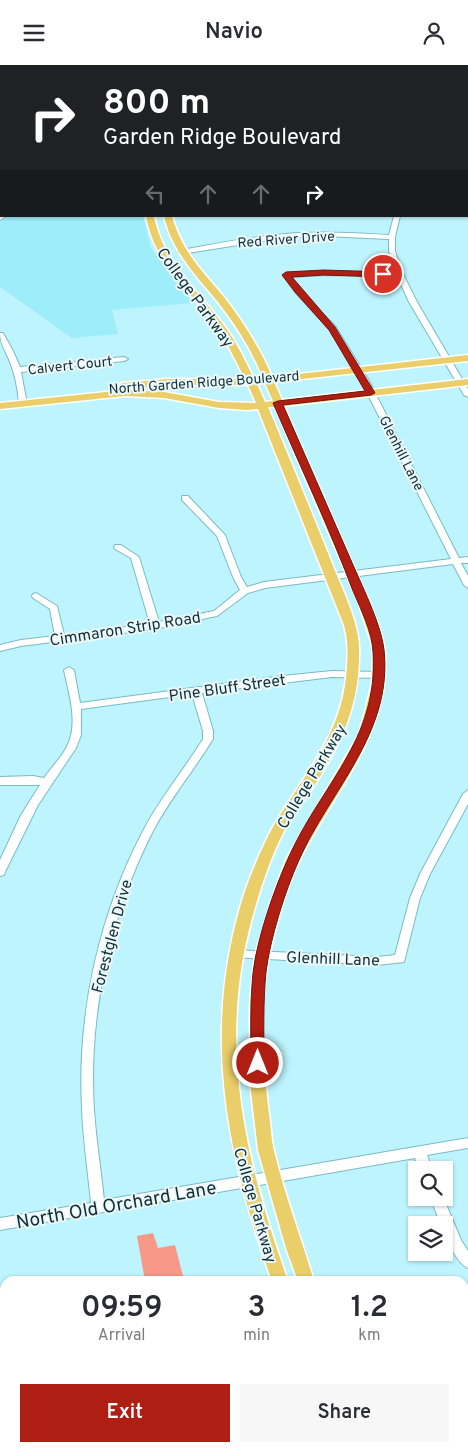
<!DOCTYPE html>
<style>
body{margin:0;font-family:Overpass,sans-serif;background:#f7f7f7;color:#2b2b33;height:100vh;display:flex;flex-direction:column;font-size:19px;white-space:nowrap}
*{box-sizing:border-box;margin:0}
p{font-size:16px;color:#7c7c81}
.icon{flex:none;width:28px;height:28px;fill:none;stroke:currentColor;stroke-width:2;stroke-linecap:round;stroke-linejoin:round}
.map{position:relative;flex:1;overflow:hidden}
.panel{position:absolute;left:0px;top:1211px;width:469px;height:176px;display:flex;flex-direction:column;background:#fff;border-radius:15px 15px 0 0;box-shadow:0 1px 4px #0004}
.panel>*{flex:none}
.guide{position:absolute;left:0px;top:0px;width:469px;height:152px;box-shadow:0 1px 4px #0004;background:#202124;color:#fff;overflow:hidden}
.fabs{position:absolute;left:408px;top:1096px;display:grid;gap:10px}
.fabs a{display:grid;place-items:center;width:45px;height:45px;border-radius:0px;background:#fff;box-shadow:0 1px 4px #0004;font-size:25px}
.pin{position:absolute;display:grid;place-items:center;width:42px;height:42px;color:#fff;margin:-21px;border:2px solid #fff;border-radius:50%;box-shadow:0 1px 5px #0007}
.me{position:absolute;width:55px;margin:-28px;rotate:0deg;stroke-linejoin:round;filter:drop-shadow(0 0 4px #0008)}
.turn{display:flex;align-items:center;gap:18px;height:105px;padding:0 20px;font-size:22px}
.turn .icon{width:65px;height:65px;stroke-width:2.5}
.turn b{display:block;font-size:35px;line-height:42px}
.lanes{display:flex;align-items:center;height:48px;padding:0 20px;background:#0003;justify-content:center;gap:25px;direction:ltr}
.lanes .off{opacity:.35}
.eta{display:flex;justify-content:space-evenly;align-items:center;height:85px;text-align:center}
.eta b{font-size:30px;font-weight:600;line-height:35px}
.action{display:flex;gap:10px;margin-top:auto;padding:10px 20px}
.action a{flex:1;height:58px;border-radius:0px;background:#ae1e13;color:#fff;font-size:20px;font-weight:600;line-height:58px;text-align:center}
.action a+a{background:#f7f7f7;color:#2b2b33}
header{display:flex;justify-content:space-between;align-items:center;height:65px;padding:0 20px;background:#fff;font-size:22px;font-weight:600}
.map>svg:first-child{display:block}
.built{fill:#9dedfa}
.green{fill:#f89889}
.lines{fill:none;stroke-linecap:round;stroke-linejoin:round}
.stream{stroke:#37cee4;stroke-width:3}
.minor-casing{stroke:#78bbc7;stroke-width:2}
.major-casing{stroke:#fff;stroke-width:3}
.minor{fill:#fff;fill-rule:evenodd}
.major{fill:#eace69;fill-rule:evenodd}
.route{fill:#ae1e13;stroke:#71140c}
.labels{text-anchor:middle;stroke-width:4;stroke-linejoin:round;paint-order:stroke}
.far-street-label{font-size:14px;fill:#132f34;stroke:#ecf9fc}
.street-label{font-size:16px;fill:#132f34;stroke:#ecf9fc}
.near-street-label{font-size:19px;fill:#132f34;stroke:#ecf9fc}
</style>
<header><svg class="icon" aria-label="menu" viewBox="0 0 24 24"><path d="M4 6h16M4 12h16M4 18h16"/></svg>Navio<svg class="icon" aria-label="person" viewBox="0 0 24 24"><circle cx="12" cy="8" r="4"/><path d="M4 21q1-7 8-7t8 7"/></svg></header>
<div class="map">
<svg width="468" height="1387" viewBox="0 0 468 1387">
<rect width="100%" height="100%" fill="#bef4fe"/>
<path class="built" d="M11,151h132l8,32 42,55 -81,7 6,24 -46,4 -72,-51v-66z"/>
<path class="green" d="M153,1168l5,15 17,-3 8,31 -38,5 -8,-45z"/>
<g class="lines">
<path class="stream" d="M0,1300l5,14
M35,1382l2,5"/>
<g class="minor-casing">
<path id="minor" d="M0,14h1v4h-1z
M0,30h1v4h-1z
M0,150h1v1h6l-7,4z
M394,151h6l-5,21v14l8,23 14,28 51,87v8l-4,-2 -55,-93 -12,-26 -73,-1 -33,2 8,13 36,36 33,53 91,179 9,-1v6h-7l7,13v12l-4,-3 -11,-21 -188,24 -17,5 -31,23 -62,13 -134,17 -21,5v-6l21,-5 34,-4 -5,-27 -17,-11 -1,-2 1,-2 3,-1 21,13 7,29 86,-11 -19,-66 -16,-9 -1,-2 1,-2h6l18,12 20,65 55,-11 26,-21 -7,-13 -16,-41 -35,-36v-4h6l37,39 16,42 6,10 17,-5 187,-23 -91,-180 -31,-50 -34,-37 -12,-17 3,-2 38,-2 72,1 -7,-21v-12l-65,-3 -40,2 -103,16 -3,-2 3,-2c34,-6 69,-13 104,-16 34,-3 69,-1 104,1z
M0,268h3l10,18 7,16 104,-10 4,2 -4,2 -103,11 6,32 -4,2 -4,-2c-1,-15 -4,-29 -9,-42 -4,-10 -10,-18 -10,-29z
M69,602l5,3 6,33 202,-27 50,-5 46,1 5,3 -5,3 -46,-1 -130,16 11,38v8c-19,31 -43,60 -60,92 -43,84 -65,184 -59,279 2,30 7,60 10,90l364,-62v10l-41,7 5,15h-12l-5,-12 -415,72v-12l91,-15c-3,-32 -8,-63 -9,-95 -5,-94 17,-193 61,-277 17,-33 41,-61 60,-92v-8l-11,-37 -111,15v26l-5,13 -38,57 -33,67 -1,3 -4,1v-16l21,-45 19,-30h-40v-8l33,-1 11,2c7,-10 15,-18 21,-28 15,-24 4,-55 -1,-80z
M468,725v14l-38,70 -10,24 -16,64 -27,3 -146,-8 -2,-3 2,-3 4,-1 142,7 18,-2 15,-57 10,-24 43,-80z
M430,1132h13l18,43 7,11v17c-11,-4 -24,-32 -24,-43h-3z"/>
</g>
<g class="major-casing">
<path id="major" d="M138,0h6v1h-6z
M151,0h6v1h-6z
M146,151h8c8,43 39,70 65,103 15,18 25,39 35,60l9,-1c-11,-28 -27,-53 -46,-77 -22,-27 -45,-50 -53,-85h8c9,34 30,55 52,81 19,25 36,51 48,80l196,-22v6l-194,21 8,18 186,-21v6l-184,21 84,193c7,17 15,35 17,54 6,78 -52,140 -85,206 -13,26 -25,68 -31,97 -10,47 -6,110 0,158 2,12 2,25 5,37 11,45 27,87 40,130h-16l-12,-33 -28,-98 -8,-67v-78l3,-33 2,-16 17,-58 14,-38 73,-126 13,-50 1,-32 -2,-11 -14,-42 -82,-192h-7c22,53 44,106 65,159 9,23 25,55 26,80 2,58 -18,99 -49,146 -9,13 -18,25 -26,39 -14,27 -24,58 -32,87 -35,127 -7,242 36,363h-16c-47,-131 -71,-254 -27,-390 8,-22 18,-46 29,-66 32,-54 70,-92 73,-159 1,-14 1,-27 -3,-41l-86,-216 -12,1 -27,-2 -55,-10 -39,-2 -125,13v-6l125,-13 39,2 55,10 37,1 -8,-18h-82l-44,4 -5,-3 5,-3 44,-4h79c-9,-18 -18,-37 -30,-54 -26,-35 -61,-63 -69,-109zM265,318l8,18 -8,1 -8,-18z
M359,1382h19l2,5h-19z
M393,1382h19l2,5h-19z"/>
</g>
<use href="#minor" class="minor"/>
<use href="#major" class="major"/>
</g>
<path class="route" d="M324,205l59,2 4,2 -4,3 -59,-2 -32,2 43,50 40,66 -4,2 -88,10c22,51 45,102 67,153 11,26 31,65 34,92 9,83 -54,140 -85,210 -14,31 -29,79 -33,112 -3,31 -2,61 -2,91l-2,4 -4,2 -5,-2 -2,-4c0,-30 -1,-60 2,-90 4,-34 20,-81 34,-112 32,-75 92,-120 86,-209 -1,-21 -12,-42 -20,-61 -24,-64 -53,-125 -80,-188l5,-2 87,-10 -36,-61 -34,-38 -13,-17 4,-3z"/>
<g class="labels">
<g class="far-street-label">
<text transform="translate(286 174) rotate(-4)" y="5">Red River Drive</text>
<text transform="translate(70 300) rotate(-6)" y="5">Calvert Court</text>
<text transform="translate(204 317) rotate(-4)" y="5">North Garden Ridge Boulevard</text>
<text transform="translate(402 388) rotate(63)" y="5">Glenhill Lane</text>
</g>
<g class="street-label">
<text transform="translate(196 232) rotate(54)" y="6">College Parkway</text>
<text transform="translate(125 563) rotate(-9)" y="6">Cimmaron Strip Road</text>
<text transform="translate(227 622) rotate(-8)" y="6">Pine Bluff Street</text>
<text transform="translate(311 711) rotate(-59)" y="6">College Parkway</text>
<text transform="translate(111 871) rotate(-75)" y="6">Forestglen Drive</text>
<text transform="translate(333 893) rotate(2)" y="6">Glenhill Lane</text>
<text transform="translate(256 1140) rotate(74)" y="6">College Parkway</text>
</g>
<g class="near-street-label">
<text transform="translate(116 1139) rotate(-10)" y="7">North Old Orchard Lane</text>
</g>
</g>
</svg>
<div class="fabs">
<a><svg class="icon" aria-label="search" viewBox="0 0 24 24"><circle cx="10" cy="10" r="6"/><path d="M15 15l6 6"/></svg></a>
<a><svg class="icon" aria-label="layers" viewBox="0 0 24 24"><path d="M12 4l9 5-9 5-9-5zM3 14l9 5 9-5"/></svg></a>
</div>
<div class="pin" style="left:383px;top:209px;background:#d93025"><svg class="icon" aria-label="arrive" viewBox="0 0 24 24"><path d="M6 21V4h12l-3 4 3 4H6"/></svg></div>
<svg class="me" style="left:258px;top:998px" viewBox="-20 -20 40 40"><circle r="17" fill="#ae1e13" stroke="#fff" stroke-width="3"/><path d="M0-11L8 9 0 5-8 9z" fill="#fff"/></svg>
<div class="guide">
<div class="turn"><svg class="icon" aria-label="right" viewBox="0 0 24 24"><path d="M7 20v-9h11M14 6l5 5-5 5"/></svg><div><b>800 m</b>Garden Ridge Boulevard</div></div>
<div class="lanes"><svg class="icon off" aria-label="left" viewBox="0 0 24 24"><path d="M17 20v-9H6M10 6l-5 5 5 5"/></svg><svg class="icon off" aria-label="ahead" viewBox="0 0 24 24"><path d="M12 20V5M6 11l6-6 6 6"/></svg><svg class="icon off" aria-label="ahead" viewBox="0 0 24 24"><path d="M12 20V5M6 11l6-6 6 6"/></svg><svg class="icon" aria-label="right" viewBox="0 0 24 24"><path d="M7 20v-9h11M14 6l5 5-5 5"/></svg></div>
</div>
<section class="panel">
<div class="eta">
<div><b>09:59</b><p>Arrival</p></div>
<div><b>3</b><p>min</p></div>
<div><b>1.2</b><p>km</p></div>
</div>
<div class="action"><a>Exit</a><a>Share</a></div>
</section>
</div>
